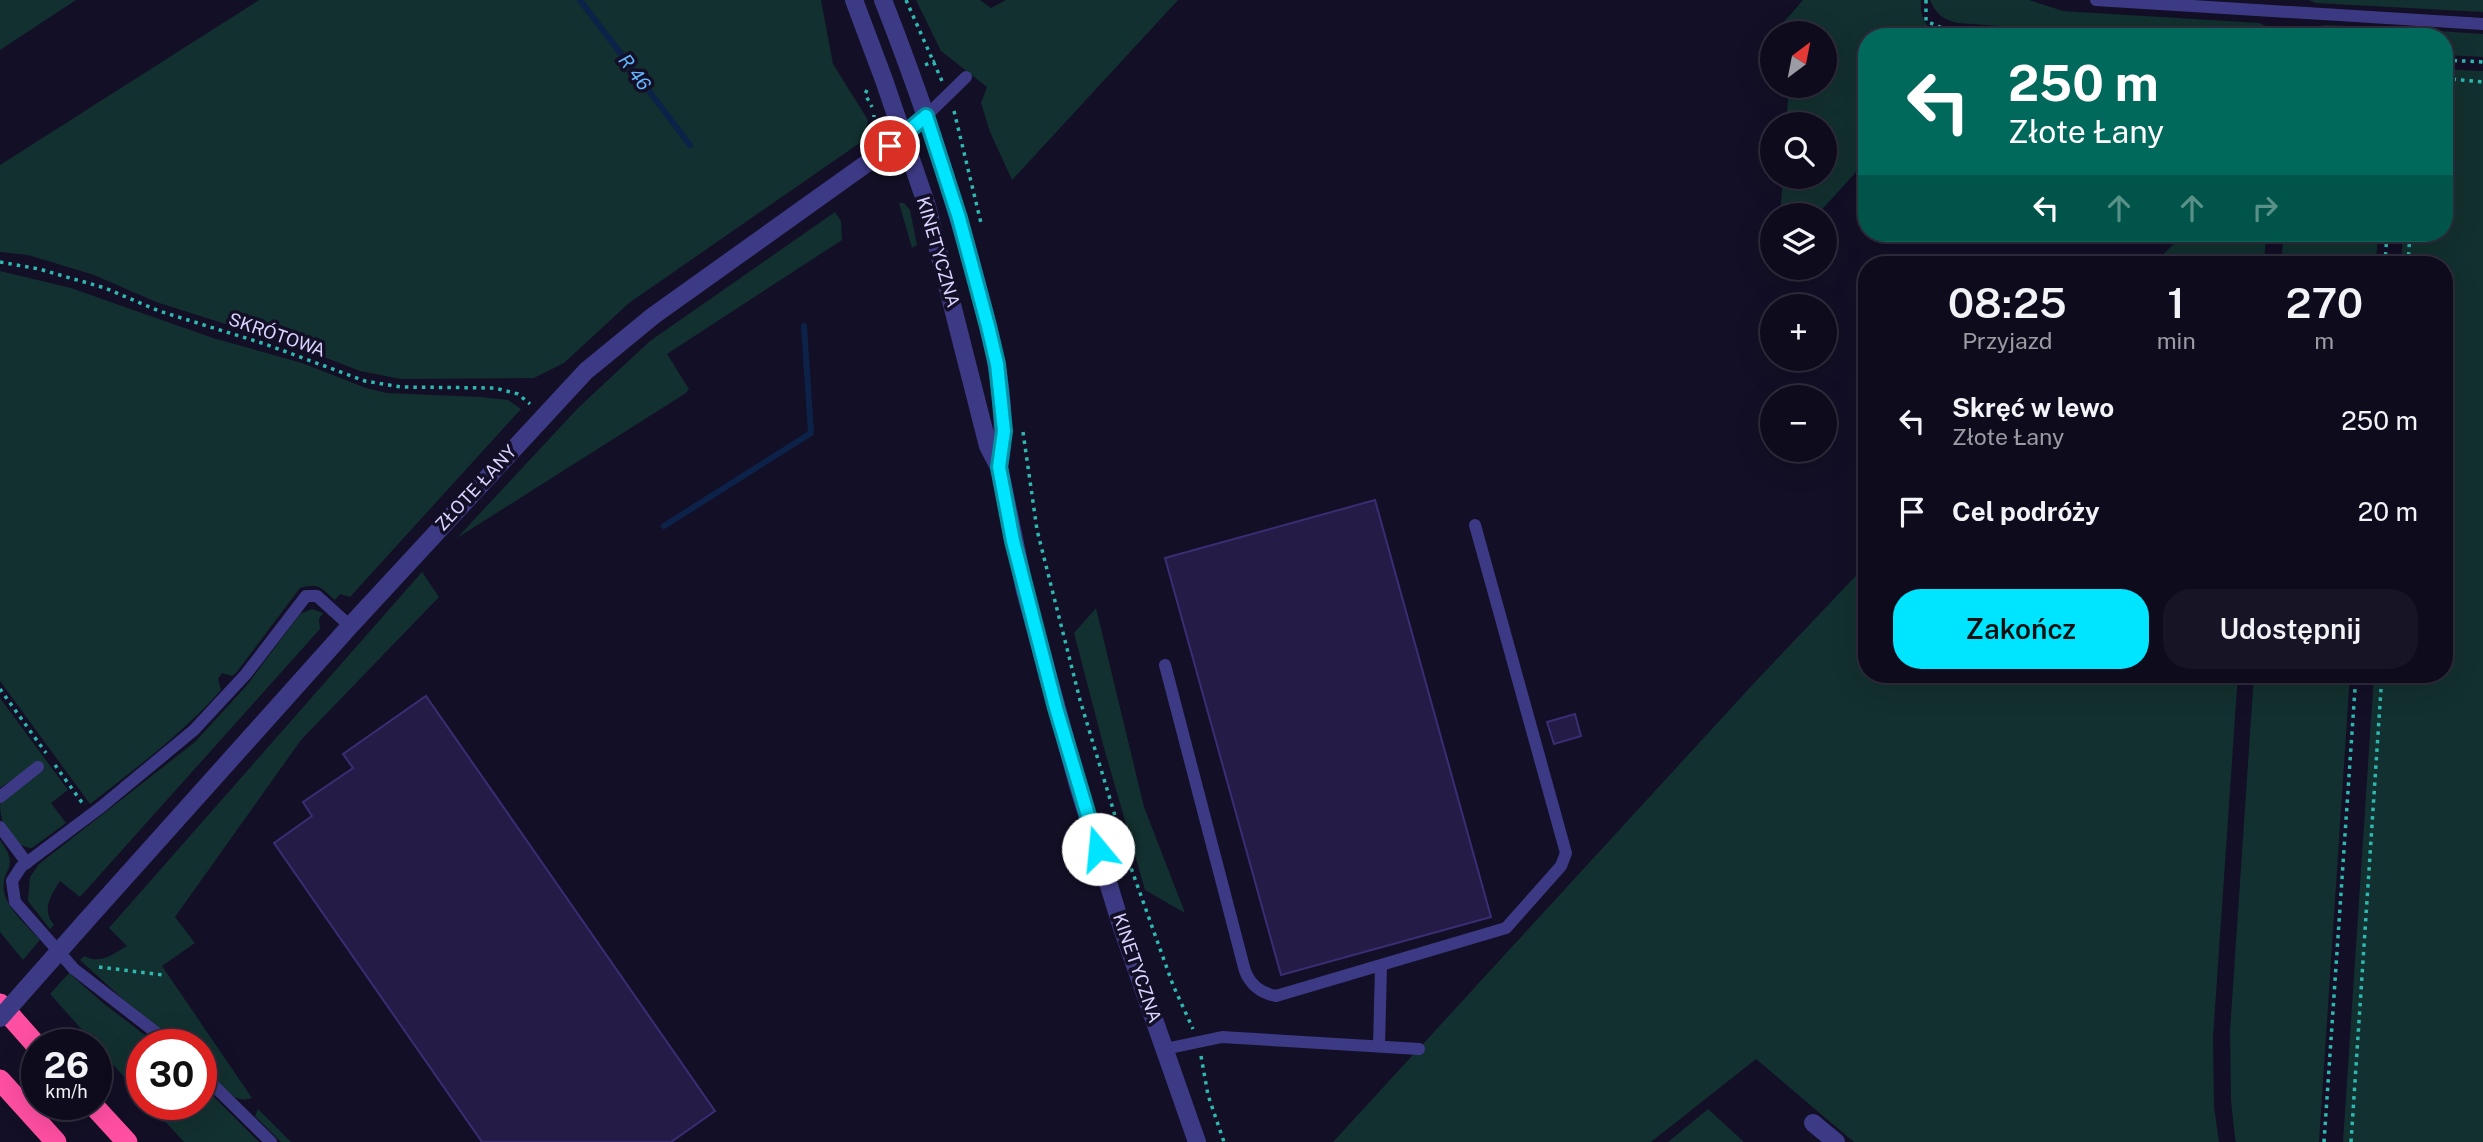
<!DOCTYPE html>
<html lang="pl">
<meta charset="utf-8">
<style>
body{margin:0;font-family:"Public Sans",sans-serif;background:#171425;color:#f1f3f6;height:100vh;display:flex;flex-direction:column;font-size:26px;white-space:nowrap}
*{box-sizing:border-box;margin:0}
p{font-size:23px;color:#9b9ba3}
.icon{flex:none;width:38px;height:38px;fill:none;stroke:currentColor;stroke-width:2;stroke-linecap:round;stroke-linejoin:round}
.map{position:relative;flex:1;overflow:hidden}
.details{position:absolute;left:1858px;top:256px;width:595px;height:427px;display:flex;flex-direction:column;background:#0e0b1c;border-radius:28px;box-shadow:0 7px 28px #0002,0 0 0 2px #2e2b3b}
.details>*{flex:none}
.top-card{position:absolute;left:1858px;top:28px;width:595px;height:214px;border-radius:28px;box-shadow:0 7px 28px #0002,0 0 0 2px #2e2b3b;background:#00695c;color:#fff;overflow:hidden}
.needle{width:46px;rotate:32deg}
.fabs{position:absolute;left:1760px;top:21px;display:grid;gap:14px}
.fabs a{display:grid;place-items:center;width:77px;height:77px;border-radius:50%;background:#0e0b1c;box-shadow:0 7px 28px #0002,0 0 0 2px #2e2b3b;font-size:35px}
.speed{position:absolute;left:21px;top:1029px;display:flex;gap:14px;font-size:35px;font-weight:700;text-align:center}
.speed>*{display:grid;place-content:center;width:91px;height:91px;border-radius:50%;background:#0e0b1c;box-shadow:0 7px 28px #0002,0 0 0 2px #2e2b3b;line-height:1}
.speed small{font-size:18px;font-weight:400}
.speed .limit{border:10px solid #d22;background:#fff;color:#111}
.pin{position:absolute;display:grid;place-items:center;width:60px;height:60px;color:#fff;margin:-30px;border:4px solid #fff;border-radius:50%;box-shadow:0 2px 7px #0007}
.me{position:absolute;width:77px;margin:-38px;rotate:343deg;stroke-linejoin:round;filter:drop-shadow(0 0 5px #0008)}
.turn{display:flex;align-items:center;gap:24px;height:147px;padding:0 35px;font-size:32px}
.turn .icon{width:91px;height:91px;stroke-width:2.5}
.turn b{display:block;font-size:49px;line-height:60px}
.lanes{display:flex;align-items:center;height:66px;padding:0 35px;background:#0003;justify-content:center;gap:35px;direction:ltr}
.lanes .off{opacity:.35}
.eta{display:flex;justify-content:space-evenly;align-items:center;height:119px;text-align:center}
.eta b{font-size:42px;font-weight:600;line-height:49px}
.button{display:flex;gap:14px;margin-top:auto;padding:14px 35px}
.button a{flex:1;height:80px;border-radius:28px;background:#00e5ff;color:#111;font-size:28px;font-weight:600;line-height:80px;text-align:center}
.button a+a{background:#171425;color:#f1f3f6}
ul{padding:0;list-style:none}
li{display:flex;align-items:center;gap:21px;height:91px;padding:0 35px}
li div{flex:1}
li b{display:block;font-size:26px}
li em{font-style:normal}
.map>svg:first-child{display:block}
.green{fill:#12302f}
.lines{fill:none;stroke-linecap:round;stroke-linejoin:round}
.stream{stroke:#0c2248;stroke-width:6}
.building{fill:#241b47;stroke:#3b2d73;stroke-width:2}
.path{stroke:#2fb8b0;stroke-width:3.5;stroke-dasharray:3.5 5;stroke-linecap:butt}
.service{stroke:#3d3a85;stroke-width:12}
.minor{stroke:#3d3a85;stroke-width:18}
.motorway{stroke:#ff4fa3;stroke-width:21}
.minor-bridge{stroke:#3d3a85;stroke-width:18}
.route-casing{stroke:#0095a6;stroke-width:18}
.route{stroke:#00e5ff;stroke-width:12}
.labels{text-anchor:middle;stroke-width:7;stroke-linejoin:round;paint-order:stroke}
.street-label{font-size:18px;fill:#d9d4ff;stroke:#130f26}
.water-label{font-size:19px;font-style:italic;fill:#62b6ff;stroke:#130f26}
</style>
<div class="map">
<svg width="2483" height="1142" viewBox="0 0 2483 1142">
<rect width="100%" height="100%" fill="#130f26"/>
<path class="green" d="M0,0h76l-76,50z
M259,0h562l12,64 35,56 -4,20 -235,163 -65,60 -30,15 -133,1 -41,-8 -62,-24 -142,-45 -62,-27 -66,-20 -28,-3v-87z
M916,0h64l11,8 15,-8h172l-166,180 -22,-48 -9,-29 6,-16 -46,-36z
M1803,0h118c-2,27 13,35 38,37h-92v123l-50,55h-37l3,-38h42v-53h-39l3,-38h36v-53h-35l-8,-9z
M1930,0h99l34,11 196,12 7,3 8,11h-122l-194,-14c-15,-3 -22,-9 -28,-23z
M2309,0h174v12l-167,-9z
M2325,25l47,2 14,10h-85l11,-9z
M2424,30l59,4v23l-38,-2v-18h-36z
M2445,69l38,2v1071h-140l31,-468h71v-410h-44l2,-31h42z
M899,203h5l6,7 7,35 -5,3z
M835,212l6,9 1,19 -175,114 22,35 -3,4 -229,145 121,-130 72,-67z
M2184,233h82l-2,31h-110z
M2284,233h94l-2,31h-95z
M0,271l71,17 142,50 89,25 64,25 21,5 94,4 27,3 13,9 -171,188 -10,-3 -5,6c-14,-12 -16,-18 -35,-12l-64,85 -4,3 -10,-3 -4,6 3,11c-39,44 -85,78 -131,114l-90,-123z
M1867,564v110h371l-25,364 1,68 5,36h-365l-98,-83 -105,83h-318l422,-460z
M422,572l17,25 -138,143 -126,177 20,26 -33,23 90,132c-20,8 -38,-19 -51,-32v-21h-21l-55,-44 -45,-41 4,-4c16,9 29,-2 43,-10l-18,-18z
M1096,608l48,199 41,106 -40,-23 -41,-142 -30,-115z
M312,609l11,4 -4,6 1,10 -240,268 -20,-16c-9,14 -19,29 -6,44l-4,4 -22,-28 2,-24 9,-13 156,-122 52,-57 53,-71z
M2254,674h96l-31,468h-83l-1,-4 -4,-38 -1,-69z
M0,698l68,92 -17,13 15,20 -34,25c-22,-2 -32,-25 -32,-44l44,-34 -5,-9 -39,27z
M0,840c22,30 0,27 4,52 4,18 24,34 36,48l-17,20 -23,-28z
M69,973l34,30 55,42h-16v52l-92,-103z
M201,1084l58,58h-75l-35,-38h52z
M258,1109l33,33h-10l-26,-26z
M1708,1109l36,33h-76z"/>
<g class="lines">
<path class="stream" d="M580,0l110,145
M664,526l147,-93 -7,-107"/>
</g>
<path class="building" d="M1375,500l116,417 -210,58 -116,-417z
M426,696l289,415 -44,31h-189l-208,-299 38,-27 -9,-14 50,-34 -10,-14z
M1575,714l6,22 -27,8 -7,-22z"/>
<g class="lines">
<path class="path" d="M906,0l36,81
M1926,0v21l16,7 131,9
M2445,60l38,2
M925,65l10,-4
M2445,82l4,-3 34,3
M867,90l-2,4 7,13
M954,111l27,112
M873,134l1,-19
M0,262l39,7 66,19 54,23 106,33 100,37 36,6 94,1 23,6 12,10
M2385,264l2,-31
M2408,264l2,-31
M1023,432l14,98 43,170 50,165 43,120 20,44
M0,689l46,64
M55,765l28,39
M99,967l64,8
M1201,1056l7,39 16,47
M2324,1142l32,-468
M2351,1142l31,-468"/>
<path class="service" d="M2096,0l387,24
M926,116l40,-39
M1165,665l80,306c6,15 16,22 31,25l230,-68 55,-62 5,-13 -91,-328
M0,797l38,-30
M0,827l27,36
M172,1045l-98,-76 -59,-67 -3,-21 9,-14 80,-60 93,-77 52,-56 60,-78h11l33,30
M1379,1046l2,-80
M1165,1049l57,-12 197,12
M201,1073l70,69"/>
<path class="minor" d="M854,0l30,80 43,126 61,240 11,21 26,124 52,191 45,146 75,214
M883,0c35,89 66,181 91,273 17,63 37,130 25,194
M84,923l266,-297 236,-255 67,-55 224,-160 49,-40
M1813,1123l23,19"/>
<path class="motorway" d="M0,1004l37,42
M0,1080l56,62
M92,1104l35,38"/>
<path class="minor-bridge" d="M0,1018l84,-95"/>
</g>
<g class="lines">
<g class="route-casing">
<path id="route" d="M890,146l36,-30 33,102 29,108 9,38 7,67 -5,36 14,74 43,167 42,141"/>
</g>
<use href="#route" class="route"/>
</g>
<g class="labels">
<g class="street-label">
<text transform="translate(938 252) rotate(74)" y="6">KINETYCZNA</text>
<text transform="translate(277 335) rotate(19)" y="6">SKRÓTOWA</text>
<text transform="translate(476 488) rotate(-47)" y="6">ZŁOTE ŁANY</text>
<text transform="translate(1137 968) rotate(71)" y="6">KINETYCZNA</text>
</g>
<g class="water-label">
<text transform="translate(635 72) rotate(53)" y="7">R 46</text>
</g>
</g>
</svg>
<div class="fabs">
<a><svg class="needle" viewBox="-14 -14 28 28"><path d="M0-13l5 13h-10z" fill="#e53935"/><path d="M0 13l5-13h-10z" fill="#9b9ba3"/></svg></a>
<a><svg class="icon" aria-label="search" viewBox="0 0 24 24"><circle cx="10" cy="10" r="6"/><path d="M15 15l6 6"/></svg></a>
<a><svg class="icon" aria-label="layers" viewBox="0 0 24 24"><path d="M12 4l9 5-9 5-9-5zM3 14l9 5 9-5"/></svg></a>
<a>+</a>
<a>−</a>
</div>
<div class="speed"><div>26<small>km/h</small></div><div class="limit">30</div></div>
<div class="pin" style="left:890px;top:146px;background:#d93025"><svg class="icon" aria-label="arrive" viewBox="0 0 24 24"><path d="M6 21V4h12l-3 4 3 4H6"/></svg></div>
<svg class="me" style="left:1098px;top:849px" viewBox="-20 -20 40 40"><circle r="19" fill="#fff"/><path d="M0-13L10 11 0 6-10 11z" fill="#00e5ff"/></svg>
<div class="top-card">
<div class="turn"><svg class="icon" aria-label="left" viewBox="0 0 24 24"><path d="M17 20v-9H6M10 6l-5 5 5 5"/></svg><div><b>250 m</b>Złote Łany</div></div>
<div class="lanes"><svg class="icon" aria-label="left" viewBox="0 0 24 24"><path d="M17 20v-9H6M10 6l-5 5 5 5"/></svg><svg class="icon off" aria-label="ahead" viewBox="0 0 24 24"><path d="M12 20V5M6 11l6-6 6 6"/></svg><svg class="icon off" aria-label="ahead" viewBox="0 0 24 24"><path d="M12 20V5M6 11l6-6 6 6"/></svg><svg class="icon off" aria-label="right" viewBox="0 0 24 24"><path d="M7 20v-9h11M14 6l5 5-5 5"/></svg></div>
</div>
<section class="details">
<div class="eta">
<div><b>08:25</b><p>Przyjazd</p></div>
<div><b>1</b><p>min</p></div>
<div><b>270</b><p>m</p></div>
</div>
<ul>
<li><svg class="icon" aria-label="left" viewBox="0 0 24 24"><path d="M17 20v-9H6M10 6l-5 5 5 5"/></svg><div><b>Skręć w lewo</b><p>Złote Łany</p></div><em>250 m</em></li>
<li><svg class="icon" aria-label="arrive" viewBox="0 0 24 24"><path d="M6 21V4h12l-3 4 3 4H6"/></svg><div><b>Cel podróży</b></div><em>20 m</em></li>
</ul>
<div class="button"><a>Zakończ</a><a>Udostępnij</a></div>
</section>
</div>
